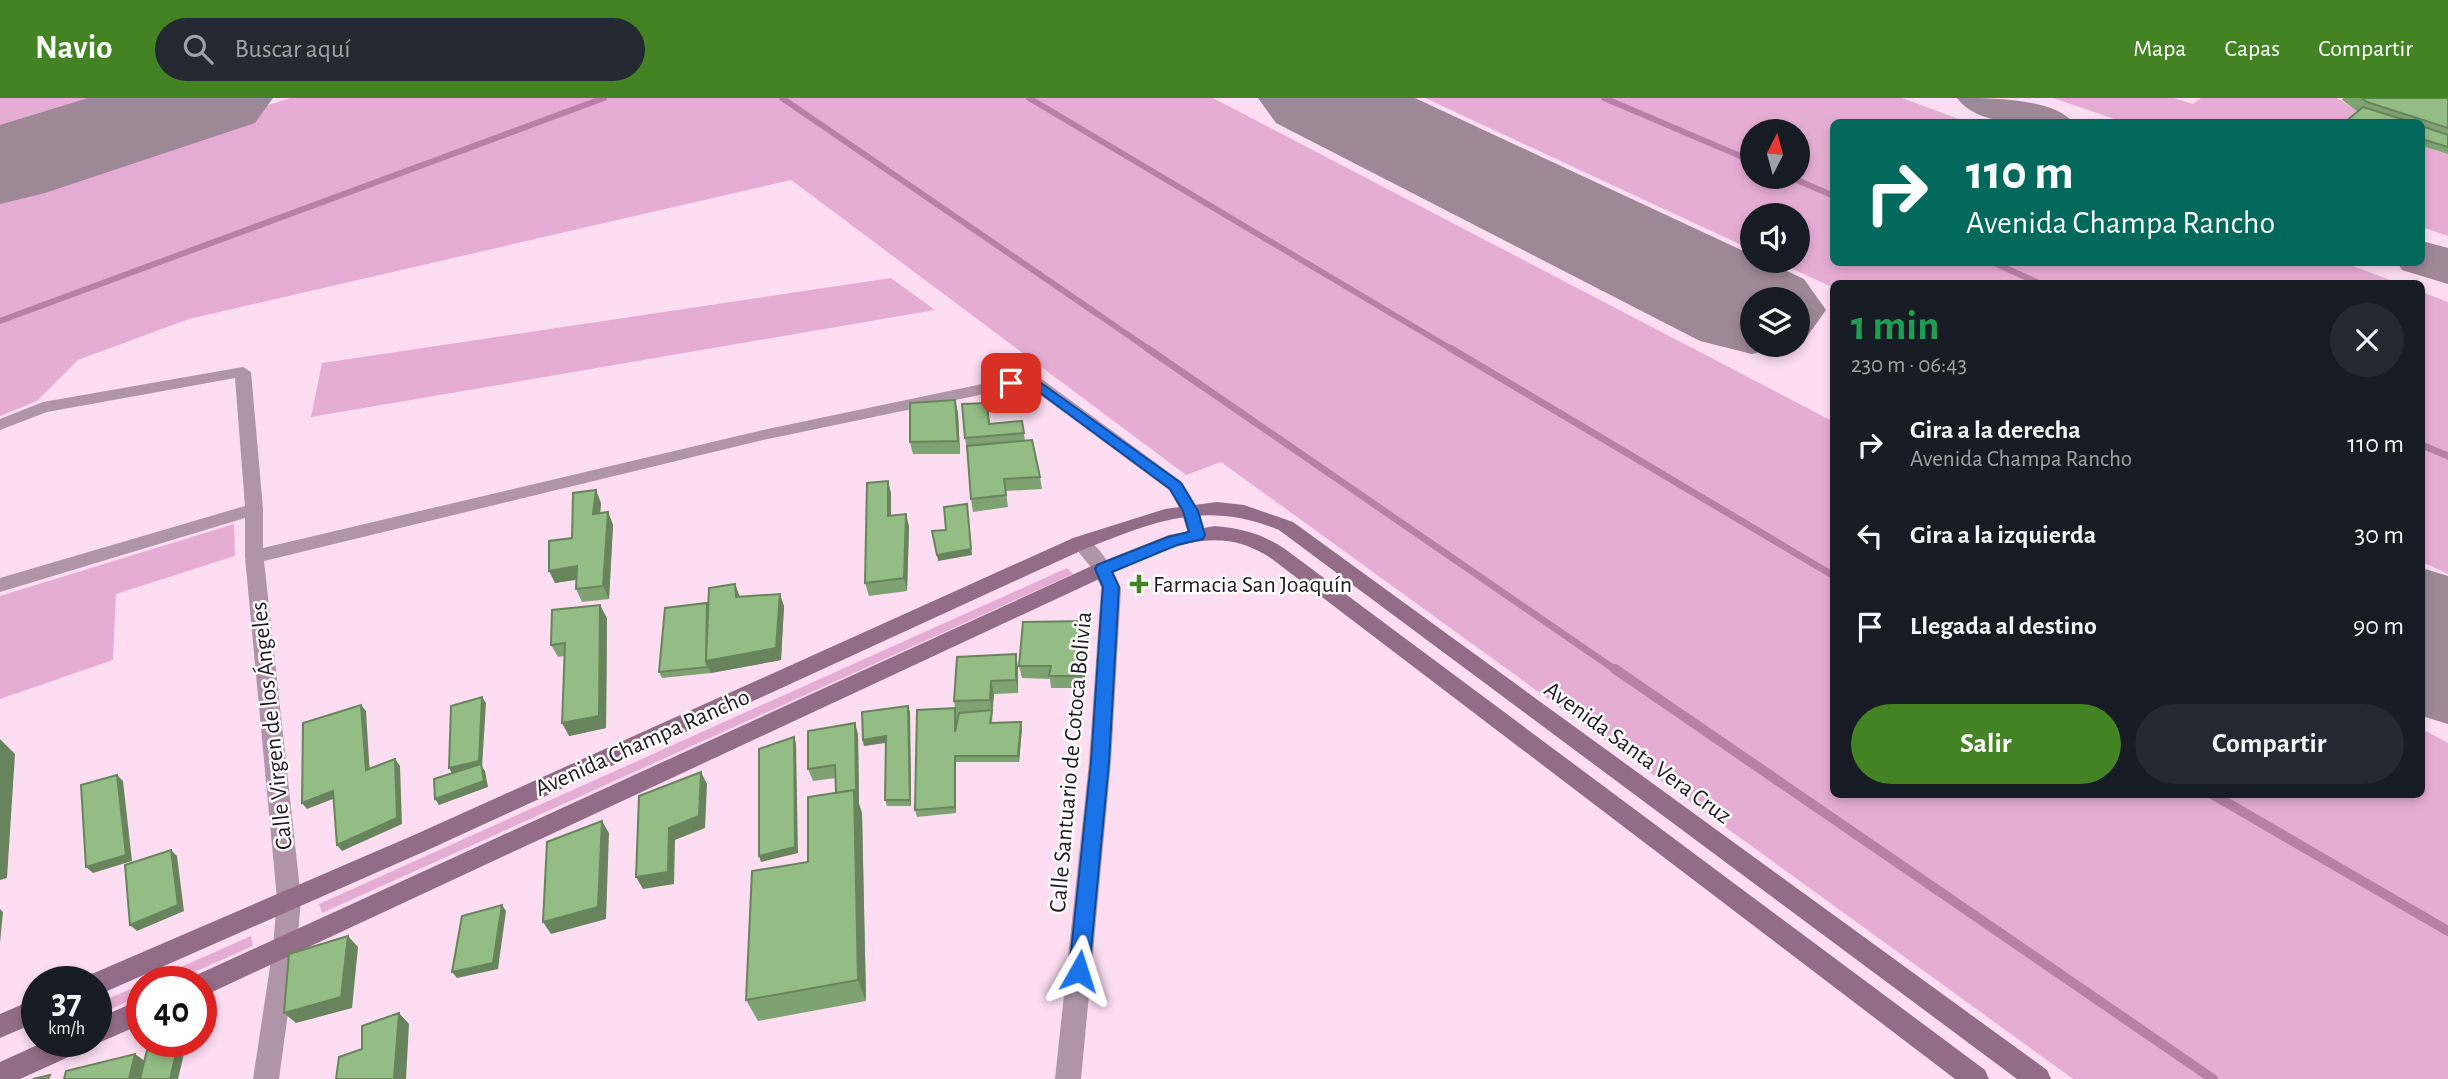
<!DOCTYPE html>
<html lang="es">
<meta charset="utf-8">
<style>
body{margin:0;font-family:"Alegreya Sans",sans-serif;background:#242831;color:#f1f3f6;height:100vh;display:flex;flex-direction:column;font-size:26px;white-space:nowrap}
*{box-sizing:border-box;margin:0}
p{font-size:23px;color:#9ea1a6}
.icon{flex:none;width:38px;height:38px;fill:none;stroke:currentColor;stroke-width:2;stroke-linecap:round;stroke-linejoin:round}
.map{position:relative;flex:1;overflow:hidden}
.details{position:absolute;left:1830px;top:182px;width:595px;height:518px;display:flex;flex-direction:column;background:#171b24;border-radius:10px;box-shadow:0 4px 10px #0003}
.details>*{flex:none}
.guide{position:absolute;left:1830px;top:21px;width:595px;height:147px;border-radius:10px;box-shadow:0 4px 10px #0003;background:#00695c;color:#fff;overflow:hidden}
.needle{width:46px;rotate:6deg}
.controls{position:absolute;left:1740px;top:21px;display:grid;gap:14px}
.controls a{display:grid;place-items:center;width:70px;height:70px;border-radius:50%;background:#171b24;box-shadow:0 4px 10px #0003;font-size:35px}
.speed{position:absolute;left:21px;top:868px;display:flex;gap:14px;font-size:35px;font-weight:700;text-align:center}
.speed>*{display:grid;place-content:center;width:91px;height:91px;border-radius:50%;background:#171b24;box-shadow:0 4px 10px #0003;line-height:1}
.speed small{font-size:18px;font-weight:400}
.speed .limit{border:10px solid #d22;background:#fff;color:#111}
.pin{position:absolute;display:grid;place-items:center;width:60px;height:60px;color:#fff;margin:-30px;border-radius:14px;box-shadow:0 4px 10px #0006}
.me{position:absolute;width:77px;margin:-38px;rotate:6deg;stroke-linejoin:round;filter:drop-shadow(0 0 5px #0008)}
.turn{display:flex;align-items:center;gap:24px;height:147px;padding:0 21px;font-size:32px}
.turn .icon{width:91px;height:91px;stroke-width:2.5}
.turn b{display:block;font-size:49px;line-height:60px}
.round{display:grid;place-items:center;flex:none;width:74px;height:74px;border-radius:37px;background:#242831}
.head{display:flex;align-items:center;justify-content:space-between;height:119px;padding:0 21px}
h1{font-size:42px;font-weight:600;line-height:52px;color:#1e9e55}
.cta{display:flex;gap:14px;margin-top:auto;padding:14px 21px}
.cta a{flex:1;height:80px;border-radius:42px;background:#438324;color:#fff;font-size:28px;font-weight:600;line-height:80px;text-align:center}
.cta a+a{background:#242831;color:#f1f3f6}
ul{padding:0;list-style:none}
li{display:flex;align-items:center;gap:21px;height:91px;padding:0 21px}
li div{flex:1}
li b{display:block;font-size:26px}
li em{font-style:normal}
header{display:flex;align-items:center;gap:42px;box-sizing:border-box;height:98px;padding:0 35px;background:#438324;color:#fff}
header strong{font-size:33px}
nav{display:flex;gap:38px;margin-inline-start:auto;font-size:24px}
.search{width:490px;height:63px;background:#242831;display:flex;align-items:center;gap:18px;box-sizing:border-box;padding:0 24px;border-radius:38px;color:#9ea1a6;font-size:26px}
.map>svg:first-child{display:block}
.green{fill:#e6add4;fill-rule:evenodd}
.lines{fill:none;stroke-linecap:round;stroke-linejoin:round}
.stream-far2{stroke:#b880a7;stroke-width:6}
.stream-far1{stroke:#b880a7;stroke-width:7}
.stream{stroke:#b880a7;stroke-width:10}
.taxiway{fill:#9e8898;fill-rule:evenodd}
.runway{fill:#9e8898;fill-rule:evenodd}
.minor{fill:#af95a7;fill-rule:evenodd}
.tertiary{fill:#af95a7;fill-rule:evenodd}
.secondary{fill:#936d87;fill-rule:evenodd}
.wall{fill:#7fa272}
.shaded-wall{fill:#68845d}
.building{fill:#94bc85;stroke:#68845d;stroke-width:2}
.route{fill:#1a73e8;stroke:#114b97;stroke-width:2}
.poi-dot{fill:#438324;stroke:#fff;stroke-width:2.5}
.labels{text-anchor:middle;stroke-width:5;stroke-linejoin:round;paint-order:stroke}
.poi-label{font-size:24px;fill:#22171f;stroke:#fff;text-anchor:start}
.street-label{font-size:24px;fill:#22171f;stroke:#fff}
</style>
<header>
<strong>Navio</strong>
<div class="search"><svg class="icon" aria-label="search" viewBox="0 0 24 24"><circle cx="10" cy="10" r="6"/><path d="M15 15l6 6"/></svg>Buscar aquí</div>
<nav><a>Mapa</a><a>Capas</a><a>Compartir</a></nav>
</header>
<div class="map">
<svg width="2448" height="981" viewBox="0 0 2448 981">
<rect width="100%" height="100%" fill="#fcddf2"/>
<path class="green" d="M0,0h129l-129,40z
M290,0h923l621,324v372h588v-65l26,14v336h-375l-852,-617 -35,13 -395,-295 -602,139 -111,41 -41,41 -37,15v-223z
M1425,0h477l65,24h-133v140h508l56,21 -564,1v4l-59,-27h22v-46h-45v35zM1752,33h45v46h-45z
M2053,0h121l19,6 8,-6h136l23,15 -12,9h-225z
M2422,48l26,8v82l-26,-9z
M891,180l44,32 -624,107 11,-54z
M2422,194l26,10v272l-26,-12z
M234,426l1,32 -119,38 -3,66 -113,39v-103z
M1067,470l6,6 -751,339 -3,-9z
M251,838l2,10 -81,36h-25z
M142,886v11l-46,21v-12z"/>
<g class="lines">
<path class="stream-far2" d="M782,0l368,252
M1029,0l424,252
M1604,0l148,63
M1790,79l44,19
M1992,164l49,22
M0,223l604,-223"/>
<path class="stream-far1" d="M1147,250l470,323
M1450,250l384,228
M2422,347l26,11"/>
<path class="stream" d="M1615,571l598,410
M2212,696l236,137"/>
<path class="taxiway" d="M1957,0c34,0 95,0 116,24 -32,3 -95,6 -116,-24z
M2422,143l26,7v36l-46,-14 -5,-8h25z"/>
<path class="runway" d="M88,0h185l-18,25 -210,70 -45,11v-79z
M1258,0h157l337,157v6h13l39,18 22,31 -22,31 -7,2v-44h-45v46h38l-38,9 -52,-13 -424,-218z
M2422,470l26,8v148l-26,-8z"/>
<path class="minor" d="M243,269l8,5 12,137v39l500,-118 267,-56 6,1 146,107 17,29 7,24 -2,5h-14l-9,-29 -12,-21 -142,-105 -264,55 -499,121 37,338 -4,48 -18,132h-26l20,-132 4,-48 -32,-342v-39l-245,74v-14l245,-72 -10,-128 -188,34 -47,18v-11l43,-17z"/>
<path class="tertiary" d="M1080,439c20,5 33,33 41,51l-10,174 -30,317h-26l34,-317 12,-174 -6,-16 -24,-29 2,-5z"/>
<path class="secondary" d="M1217,404l27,3 49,17 754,548 4,9h-34l-738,-549c-74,-30 -122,-9 -192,18l-657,301 -325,143 -9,3v-13h-11l2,-6 327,-141 659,-297 92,-29z
M1214,428c27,2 49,8 71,23l700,521 4,9h-34l-683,-520c-56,-39 -107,-9 -162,15l-900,419 -9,3v-14h-11l2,-5 904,-413 73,-29z
M37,900v24l-37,16v-24z
M142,901v25l-46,20 -7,-3h7v-22z
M46,943h42l-4,9 -64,29h-20v-17z"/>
</g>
<path class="wall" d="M2343,0h105v56l-26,-8v-24h-77l13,-10 -16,-12z
M955,302l3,13 2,41h-47l-3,-12z
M987,305l3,21 32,-3 3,20 15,36 2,12 -36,2 2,16 -35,5 -2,-13 -4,-50 -2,-11z
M888,383l3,13v21l15,-1 3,13 -2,64 -38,5 -4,-13z
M601,405l-1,10 8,-1 5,13 -4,74 -27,3 -6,-13v-9l-21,3 17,-45z
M740,499l44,9 -3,54 -70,13 -49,5 -3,-6 49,-66z
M607,520l-1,110 -37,8 -5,-80 -6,1 -7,-12z
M1089,535l-5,55h-33l-1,-9 -28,-1 -3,-12z
M1018,569v26l-24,1 -2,29 30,5 -3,34h-63v51l-39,4 -2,-7 40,-102 -1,-7z
M910,614l1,94h-24l-2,-6 1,-57 -22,3 -1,-6z
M855,625l3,12 1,69 3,9 4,188 -108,20 -12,-21 62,-138 28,-69v-15l-23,3 -5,-12z"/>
<path class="shaded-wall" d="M955,302l3,13 2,41 -2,-13z
M888,383l3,13v34l-3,-12z
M596,392l5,13 -2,24 -6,-13z
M967,406l5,51 -34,6 -1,-6z
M608,414l5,13 -4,74 -6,-13z
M906,416l3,13 -2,64 -3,-13z
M577,468l6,12 -28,5 -6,-12z
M735,486l5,13h-4z
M780,496l4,12 -3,54 -70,13 -5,-12 1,-58 3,7z
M600,507l7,13 -1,110 -37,8 -7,-13z
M1088,523l1,12 -5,55 -1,-12z
M1016,556l2,13v26l-2,-13z
M991,583l3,13 -2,18 -2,-12z
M482,599l4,6 -4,64 3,4 3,16 -49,18 -4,-6 18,-24 -4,-7z
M361,607l5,6 4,65 -4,-6z
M908,608l2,6 1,94 -1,-6z
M1021,624l1,6 -3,34 -1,-6z
M855,625l3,12 1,69 3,9 4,188 -8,-21 -4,-190z
M886,638l2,6 -24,4 -1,-6z
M794,639l2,6 2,110 -37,9 -2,-6z
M0,641l15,15 -8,124 -7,2z
M955,658l1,6v51l-1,-6z
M395,661l5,7 2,58 -60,27 -5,-6z
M701,674l6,12 -2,44 -30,12 -1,44 -31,5 -7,-12 33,-49z
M117,677l6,6 9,80 -39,12 -7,-6z
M333,693l5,6 -31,12 -5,-6z
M602,723l7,12 -3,86 -55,15 -8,-12z
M171,752l6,6 7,55 -47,20 -7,-6z
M502,807l4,6 -8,58 -41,9 -5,-6z
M0,811l3,3 -3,31z
M348,838l10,11 -6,61 -56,15 -12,-10z
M399,915l10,11 -3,55h-12z
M179,943h8l-9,38h-8z
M135,956l14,10 -4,15h-16z"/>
<path class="building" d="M2362,0h86v30l-81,-26z
M2363,9l48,15h-66z
M2422,28l26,9v12l-26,-8z
M955,302l3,41 -48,1v-39z
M987,305l2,21 33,-3 2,12 -59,5 -3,-34z
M1032,342l8,37 -36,2 2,16 -35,4 -4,-53z
M888,383v35l18,-2 -2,64 -39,5 2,-100z
M596,392l-3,24 15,-2 -5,74 -27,3 1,-23 -28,5v-30l23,-3 1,-45z
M967,406l4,45 -34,6 -5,-24 14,-1 -2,-23z
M735,486l1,13 44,-3 -4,54 -70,13 3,-73z
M707,505l-1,58 2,6 -49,5 6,-64z
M600,507l-1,111 -37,7 3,-80 -14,2 1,-35z
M1088,523l-5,55h-34l2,-10h-32l4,-44z
M1016,556v26l-25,1 -1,19 -36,1 3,-44z
M482,599l-3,64 -30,7 2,-62z
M361,607l5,65 29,-11 2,59 -60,27 -4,-54 -31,12 1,-80z
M908,608l2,94h-25l1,-64 -23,4 -1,-28z
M955,610v24l4,-19 33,-3 -2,13 31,-1 -3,34h-63v51l-40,3 2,-100z
M855,625l1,69h-2v-2l-18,3 -1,-28 -27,4v-38z
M794,639l1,110 -36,9v-107z
M481,666l3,17 -49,18 -1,-20z
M701,674l-2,44 -30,12 -1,44 -32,5 3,-81z
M117,677l9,80 -40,12 -5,-82z
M854,692l4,190 -112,20 6,-129 56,-9v-65z
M602,723l-4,86 -55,15 4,-80z
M171,752l7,55 -48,20 -5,-60z
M502,807l-9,58 -41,9 10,-56z
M348,838l-7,61 -57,16 5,-59z
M399,915l-5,66h-58l3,-22 23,-8v-23z
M153,943h26l-9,38h-30l9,-37z
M135,956l-6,25h-65l2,-8z
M50,977l-2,4h-15z"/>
<path class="route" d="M1030,277l151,108 17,28 7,24 -2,4 -26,6 -65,27 7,15 -10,175 -20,209 -3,7 -7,3 -7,-3 -3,-7 22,-209 10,-150 2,-25 -8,-18 2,-4 71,-28 21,-5 -6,-21 -13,-22 -142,-105 -17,3 -7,-4 2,-3z"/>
<path class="poi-dot" d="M1135.5 475.5h7v7h7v7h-7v7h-7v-7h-7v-7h7z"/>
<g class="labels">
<g class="poi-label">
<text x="1153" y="494">Farmacia San Joaquín</text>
</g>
<g class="street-label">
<text transform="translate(271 628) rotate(-96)" y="8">Calle Virgen de los Ángeles</text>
<text transform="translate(642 644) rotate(-24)" y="8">Avenida Champa Rancho</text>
<text transform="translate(1638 654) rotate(36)" y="8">Avenida Santa Vera Cruz</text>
<text transform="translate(1070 664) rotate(-85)" y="8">Calle Santuario de Cotoca Bolivia</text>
</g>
</g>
</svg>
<div class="controls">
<a><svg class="needle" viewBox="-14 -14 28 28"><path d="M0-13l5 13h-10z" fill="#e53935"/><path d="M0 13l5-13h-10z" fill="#9ea1a6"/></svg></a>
<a><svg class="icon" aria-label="sound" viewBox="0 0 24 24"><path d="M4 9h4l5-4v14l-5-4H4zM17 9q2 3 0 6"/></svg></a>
<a><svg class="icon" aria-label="layers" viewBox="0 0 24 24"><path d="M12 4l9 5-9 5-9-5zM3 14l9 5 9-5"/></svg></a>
</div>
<div class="speed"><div>37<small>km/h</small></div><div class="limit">40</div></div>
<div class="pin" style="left:1011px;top:285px;background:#d93025"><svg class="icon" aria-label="arrive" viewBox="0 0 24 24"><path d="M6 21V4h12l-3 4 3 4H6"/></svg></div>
<svg class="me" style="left:1079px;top:873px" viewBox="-20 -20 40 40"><path d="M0-17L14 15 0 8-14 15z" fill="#1a73e8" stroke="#fff" stroke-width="4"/></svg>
<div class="guide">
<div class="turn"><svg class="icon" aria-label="right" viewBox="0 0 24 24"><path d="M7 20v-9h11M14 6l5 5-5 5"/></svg><div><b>110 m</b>Avenida Champa Rancho</div></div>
</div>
<section class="details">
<div class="head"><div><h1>1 min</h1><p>230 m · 06:43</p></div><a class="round"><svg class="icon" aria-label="close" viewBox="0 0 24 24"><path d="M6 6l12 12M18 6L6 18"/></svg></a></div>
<ul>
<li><svg class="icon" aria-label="right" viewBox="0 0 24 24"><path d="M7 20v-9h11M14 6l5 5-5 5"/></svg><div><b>Gira a la derecha</b><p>Avenida Champa Rancho</p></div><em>110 m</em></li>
<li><svg class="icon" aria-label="left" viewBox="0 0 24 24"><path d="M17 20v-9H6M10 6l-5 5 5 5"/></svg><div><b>Gira a la izquierda</b></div><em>30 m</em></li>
<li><svg class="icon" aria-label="arrive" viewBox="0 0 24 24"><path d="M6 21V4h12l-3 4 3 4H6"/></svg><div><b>Llegada al destino</b></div><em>90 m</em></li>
</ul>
<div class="cta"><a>Salir</a><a>Compartir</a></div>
</section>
</div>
